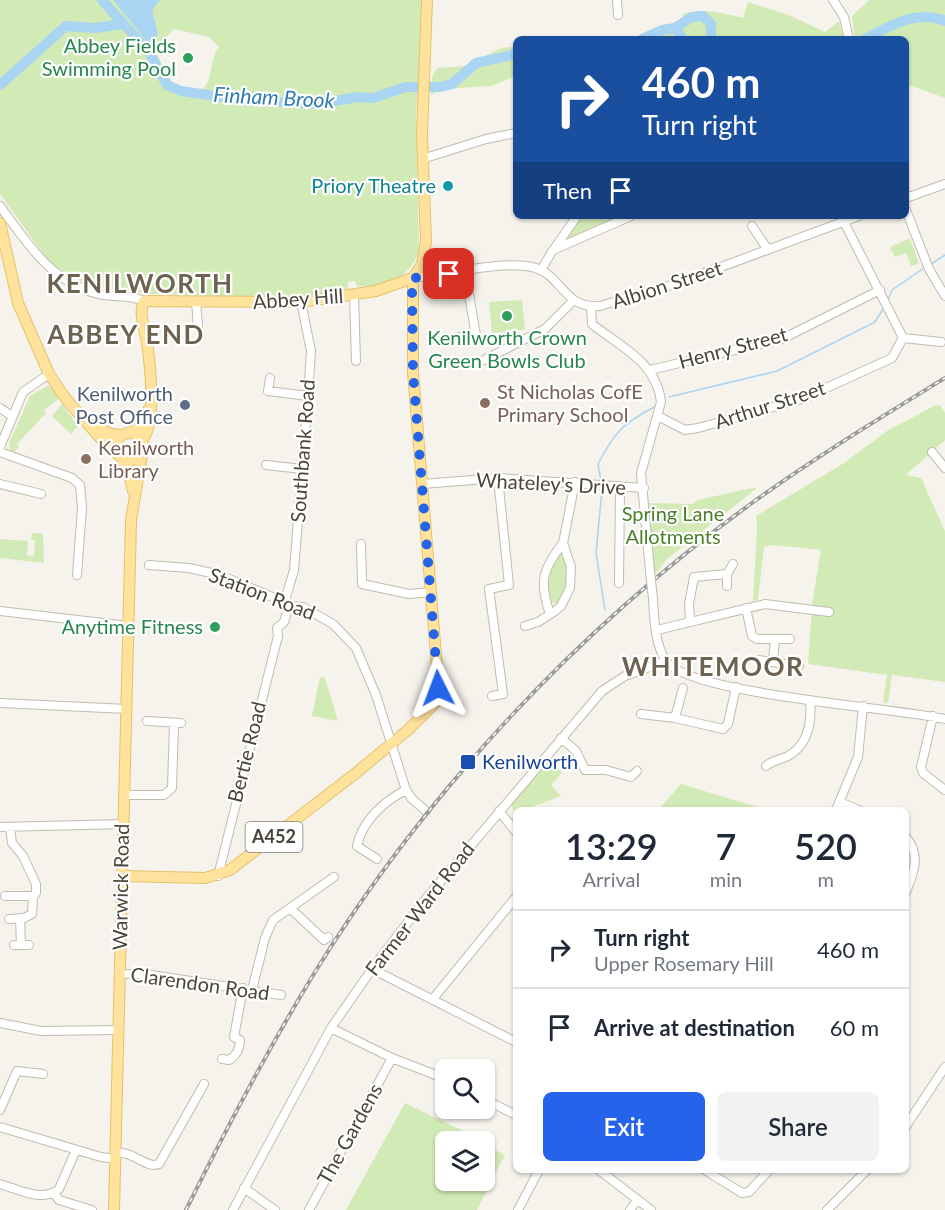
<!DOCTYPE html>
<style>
body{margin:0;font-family:Lato,sans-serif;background:#f2f2f3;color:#1f2937;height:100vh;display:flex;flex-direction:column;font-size:22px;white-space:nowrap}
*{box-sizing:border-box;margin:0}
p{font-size:20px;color:#747a83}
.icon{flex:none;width:33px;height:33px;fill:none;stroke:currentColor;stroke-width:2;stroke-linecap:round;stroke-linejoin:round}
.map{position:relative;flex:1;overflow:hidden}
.side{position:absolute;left:513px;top:807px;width:396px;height:366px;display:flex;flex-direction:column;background:#fff;border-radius:9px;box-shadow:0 2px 4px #0004}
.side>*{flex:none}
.guide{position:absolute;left:513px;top:36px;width:396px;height:183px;border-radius:9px;box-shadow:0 2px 4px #0004;background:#1a4fa0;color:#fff;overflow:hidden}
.tools{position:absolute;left:435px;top:1059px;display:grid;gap:12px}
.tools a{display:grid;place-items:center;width:60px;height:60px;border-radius:9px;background:#fff;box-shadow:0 2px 4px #0004;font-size:30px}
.pin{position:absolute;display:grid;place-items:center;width:51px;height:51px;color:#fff;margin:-26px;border-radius:12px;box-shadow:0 3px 9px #0006}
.me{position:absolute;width:66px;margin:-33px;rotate:357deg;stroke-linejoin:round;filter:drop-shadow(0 0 4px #0008)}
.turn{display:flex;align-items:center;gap:21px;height:126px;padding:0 30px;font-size:27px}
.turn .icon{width:78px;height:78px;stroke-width:2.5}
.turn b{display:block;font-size:42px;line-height:51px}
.then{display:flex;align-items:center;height:57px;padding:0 30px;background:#0003;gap:12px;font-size:22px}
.eta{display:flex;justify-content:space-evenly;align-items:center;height:102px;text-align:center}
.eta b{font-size:36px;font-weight:600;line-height:42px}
.cta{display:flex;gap:12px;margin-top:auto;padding:12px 30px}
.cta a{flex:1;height:69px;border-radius:9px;background:#2563eb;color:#fff;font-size:24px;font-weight:600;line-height:69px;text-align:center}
.cta a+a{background:#f2f2f3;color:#1f2937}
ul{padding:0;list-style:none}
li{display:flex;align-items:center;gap:18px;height:78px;padding:0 30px;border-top:2px solid #e0e1e3}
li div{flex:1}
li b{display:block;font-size:22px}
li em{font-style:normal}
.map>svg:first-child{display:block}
.green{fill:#d2eab5;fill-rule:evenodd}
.water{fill:#a9d4f2}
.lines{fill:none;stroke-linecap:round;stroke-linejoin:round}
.stream{stroke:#a9d4f2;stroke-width:1.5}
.river{stroke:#a9d4f2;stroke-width:10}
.minor-casing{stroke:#c2bbae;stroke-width:10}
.major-casing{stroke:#e6c16a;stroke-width:12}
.minor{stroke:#fff;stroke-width:8}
.major{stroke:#ffe39c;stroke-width:10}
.rail-casing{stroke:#9a9a9a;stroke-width:4}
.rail{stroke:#fff;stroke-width:1.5;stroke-dasharray:4.5;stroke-linecap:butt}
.minor-bridge-casing{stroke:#c2bbae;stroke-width:10;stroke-linecap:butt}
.minor-bridge{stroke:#fff;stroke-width:8}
.route{stroke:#2563eb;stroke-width:10;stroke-dasharray:0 18}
.leisure-dot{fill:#2e9e5b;stroke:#fff;stroke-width:2}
.culture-dot{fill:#0f9aa8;stroke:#fff;stroke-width:2}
.education-dot{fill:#8d6e63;stroke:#fff;stroke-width:2}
.service-dot{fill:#5c6f8a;stroke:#fff;stroke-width:2}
.transit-dot{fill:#1a4fb4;stroke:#fff;stroke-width:2}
.labels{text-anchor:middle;stroke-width:4.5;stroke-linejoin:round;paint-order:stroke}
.shield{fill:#fff;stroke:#817c74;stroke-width:1.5}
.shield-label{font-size:18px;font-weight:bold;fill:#4b4439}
.leisure-label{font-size:20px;fill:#27864d;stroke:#fff;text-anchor:end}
.culture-label{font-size:20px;fill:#0d838f;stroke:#fff;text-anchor:end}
.street-label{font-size:20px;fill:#4b4439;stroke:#fff}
.education-label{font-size:20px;fill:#785e54;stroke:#fff;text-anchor:start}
.service-label{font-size:20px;fill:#4e5e75;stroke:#fff;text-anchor:end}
.park-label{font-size:20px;fill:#4a7f2a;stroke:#fff}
.transit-label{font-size:20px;fill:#164399;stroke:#fff;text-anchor:start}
.water-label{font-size:21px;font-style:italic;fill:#2e7ab2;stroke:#fff}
.district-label{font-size:26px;font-weight:bold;letter-spacing:1.5px;fill:#6e6250;stroke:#fff}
</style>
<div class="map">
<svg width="945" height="1210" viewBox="0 0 945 1210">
<rect width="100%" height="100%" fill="#f6f3ec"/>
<path class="green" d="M0,0h423l-7,115 3,136c-10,28 -33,37 -62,35l-2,-5 -7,1v6l-10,4 -62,6 -123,-4 -54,-6 -19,-7 -31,-19 -49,-68zM174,29l35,8 10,10c-10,12 -5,30 -16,42 -38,-1 -35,-13 -48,-40z
M869,0h76v98l-39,-14v-45h-48l-4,-5 -2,-18z
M748,2l43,14 34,16 14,-11 5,18h-175l-5,-3 -8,3h-20l46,-20 1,-5c20,-6 40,-1 60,4z
M516,46v30l-25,10 -50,3 -10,6 1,-18 5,-9 29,-2 35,-18z
M579,216h45l-64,28z
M910,238l9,25 -8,3 -5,-13 -11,4 -5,-10z
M522,300l3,30 -33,3 -3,-31z
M47,386l6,2 5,11 -14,11 2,3 -29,31 2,3 -5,5 -4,-1 -1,-8 21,-47z
M62,404l16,22 -7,8 -19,-18z
M936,405l5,1 4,7v27l-39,35 15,3 24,53v151l-53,-7 -4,28 -5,-1 4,-27 -79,-11 4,-59 9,-55 -48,-5 -9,2 -6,52 -5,3 4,-76 -1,-10 88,-53 43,-32z
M752,488h5l-90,71 -13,17 -5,-73 44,1 5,-4z
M32,533l11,1 1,29 -44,-5v-19l28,2 -1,14 7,1 1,-16h-4z
M560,552c11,17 10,37 -3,52 -25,-6 -5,-40 3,-52z
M320,677l5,1 13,43 -26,-5z
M550,760l12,13 -11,12 10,11 -37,14h-8l-1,4 -4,-10z
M681,784l86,26h-109z
M405,1103l87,42 -1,3 14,7 -28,55h-131zM446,1142h38v38h-38z"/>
<path class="water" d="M113,0h47l-8,10 6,24 -5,9 -4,1z"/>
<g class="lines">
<path class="stream" d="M931,264l14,-9
M888,300l4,-10 32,-22
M669,397l108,-26 98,-49 8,-13
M601,481l-3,-17c17,-33 26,-41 58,-58
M602,490l-6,63 9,57"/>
<path class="river" d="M102,0l47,52 18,33 14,6 60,9 77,4 39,-7 16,1 33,-11h34l12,-3 24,-21 40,-9
M675,28l8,11
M642,39l20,-9 13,-2 17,-11 11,-1 8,8v15
M865,39c25,-13 52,-30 80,-18
M0,85l66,-59 29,2 27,-4"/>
<g class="minor-casing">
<path id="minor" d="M617,0l1,15
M833,0l11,17 5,22
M422,159l64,-20 30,-6
M906,198l39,-14
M0,206c28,38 50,75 98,88 15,4 32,0 46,7
M906,210l23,59 16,27
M844,222l59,116
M752,226l16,24
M554,249l23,-33
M541,270l12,-20 78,-34
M413,278c33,-3 88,-18 119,-11 31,7 30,42 68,39l75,-22 184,-68
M354,295l2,66
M196,301l2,26
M591,307l1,17c27,22 65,38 69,78l-20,71 9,98
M460,337l16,-2 -11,-63
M484,360l61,-31 28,-28
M650,370l132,-31 98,-49
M270,378l-2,13 40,5
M0,408l12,8
M658,416l27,14 13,-2 104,-29 90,-41 11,-20 38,4
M0,447l23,-55 26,-18
M0,452l72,26 8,7 2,23 -5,67
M932,452l13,16
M266,465l36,4
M0,484l41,10
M422,484l76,-6 146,10
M361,544l1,40 47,10 22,-2
M149,565l40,3 31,7 69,29
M727,574v12
M619,583l1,-96
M653,599c1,19 2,46 13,62 22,33 231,47 279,58
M285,600l9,-30 14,-174 3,-45 -10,-49
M289,606l14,1 30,17 23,24 20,47 30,95 6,9 14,12
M746,608l6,28 5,3h33
M0,611l129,15
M550,614c-11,-32 -8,-44 13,-71
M690,620l-1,-16 5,-27 33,-3 6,-10
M525,626l13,-4 17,-11 6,-5 9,-18 1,-21 -8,-24 12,-61
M657,630l108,-26 64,8
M759,660l40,6
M773,660l2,-20
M492,696l11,-2 -14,-105 20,-4 -11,-107
M0,703l127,6
M641,714l34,4 48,11 5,-5 8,-37
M933,716l-12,51 2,6 22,17
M675,718l8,-30
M147,721l34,2
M561,738l15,13 9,19h21l25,7 6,-6
M766,766c7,-6 14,-6 22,-10 20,-11 24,-34 22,-56
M124,795h40l8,-7 2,-64
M840,802l19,8
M836,810l22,-53 5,-51
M499,811l17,21
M0,827l123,-3
M10,827l2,16 11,13 13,28v9l-3,3
M906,837c15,18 8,35 0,55
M377,859l-20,-13c5,-25 27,-45 49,-56
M218,876l60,-240 -1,-8 7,-6 5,-16
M5,896h28
M290,908l34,32 4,-3
M20,918l1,27
M9,919l15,-1 8,-4 1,-18
M14,945h15
M372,969l144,73
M119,974h26l136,21
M252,990l13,-52 8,-18 61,-43
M432,1000l84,-103
M0,1023l41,8 77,-1
M331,1028l61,30 54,21
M222,1059l7,1c7,-4 11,-12 11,-20l-6,-3 9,-49
M484,1099l32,16
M0,1110l17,-39 26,3
M906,1126l39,-59
M0,1127l101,30 15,2
M116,1153c18,-2 30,16 43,11l45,-80
M599,1170l52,40
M705,1170l37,23 7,-1 20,-22
M0,1184c18,5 43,19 59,5l17,-39
M244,1188l31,22
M54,1193l5,7 33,10
M233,1210l98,-182 41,-59 52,-68 178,-210 23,-15 41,-15
M309,1210l83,-152
M518,1210l21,-40
M630,1210l7,-10
M827,1210l40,-40"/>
</g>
<g class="major-casing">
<path id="major" d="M0,223l18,80 31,71 17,25 35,40 20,18 9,4 10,-5 4,-9 -5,-11 -9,-4
M92,425l19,9 10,1
M142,440c15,-16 8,-76 5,-98 -2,-12 -9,-29 -3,-41l157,1 75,-11 37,-13 9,-14 4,-22 -4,-108 5,-134
M116,452c0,-23 9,-14 22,-24 5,-5 8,-12 10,-18
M121,457l8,17 4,17
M122,876l83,2 25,-8 126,-97 53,-44 25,-25 4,-8v-16l-25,-308v-94
M114,1210l17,-690 11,-65"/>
</g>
<use href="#minor" class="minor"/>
<use href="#major" class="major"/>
<g class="rail-casing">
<path id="rail" d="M186,1210c40,-81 82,-161 129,-238 112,-181 264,-344 437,-469 62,-45 128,-85 193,-125"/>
</g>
<use href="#rail" class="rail"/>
<g class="minor-bridge-casing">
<path id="minor-bridge" d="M650,571l3,28"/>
</g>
<use href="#minor-bridge" class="minor-bridge"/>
</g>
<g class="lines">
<path class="route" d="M438,688l-25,-316 -1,-81 1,-13 36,-4"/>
</g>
<g class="leisure-dot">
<circle cx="188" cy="58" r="6"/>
<circle cx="507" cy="316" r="6"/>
<circle cx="215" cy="627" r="6"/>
</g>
<circle class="culture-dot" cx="448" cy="186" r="6"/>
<g class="education-dot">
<circle cx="485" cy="403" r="6"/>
<circle cx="86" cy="459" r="6"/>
</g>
<circle class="service-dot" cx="185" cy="405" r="6"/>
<rect class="transit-dot" x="460" y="754" width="16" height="16" rx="3"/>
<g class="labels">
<rect class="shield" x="245.5" y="822" width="57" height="30" rx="4.5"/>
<g class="shield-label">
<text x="274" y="843">A452</text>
</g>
<g class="leisure-label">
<text x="176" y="53">Abbey Fields<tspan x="176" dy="23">Swimming Pool</tspan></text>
<text x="507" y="345" text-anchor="middle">Kenilworth Crown<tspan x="507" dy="23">Green Bowls Club</tspan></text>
<text x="203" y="634">Anytime Fitness</text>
</g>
<g class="culture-label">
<text x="436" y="193">Priory Theatre</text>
</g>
<g class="street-label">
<text transform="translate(667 285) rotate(-18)" y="7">Albion Street</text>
<text transform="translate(298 299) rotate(-4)" y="7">Abbey Hill</text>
<text transform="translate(733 348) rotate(-15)" y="7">Henry Street</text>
<text transform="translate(770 405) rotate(-18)" y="7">Arthur Street</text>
<text transform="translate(303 451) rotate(-86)" y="7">Southbank Road</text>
<text transform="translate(551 484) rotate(3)" y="7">Whateley's Drive</text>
<text transform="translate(262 594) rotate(21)" y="7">Station Road</text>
<text transform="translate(247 752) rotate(-76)" y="7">Bertie Road</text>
<text transform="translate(121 887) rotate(-89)" y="7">Warwick Road</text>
<text transform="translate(420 909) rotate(-52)" y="7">Farmer Ward Road</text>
<text transform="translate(200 984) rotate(8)" y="7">Clarendon Road</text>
<text transform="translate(350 1134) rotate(-61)" y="7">The Gardens</text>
</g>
<g class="education-label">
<text x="497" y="399">St Nicholas CofE<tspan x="497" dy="23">Primary School</tspan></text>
<text x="98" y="455">Kenilworth<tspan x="98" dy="23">Library</tspan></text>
</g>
<g class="service-label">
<text x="173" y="401">Kenilworth<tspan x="173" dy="23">Post Office</tspan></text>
</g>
<g class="park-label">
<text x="673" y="521">Spring Lane<tspan x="673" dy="23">Allotments</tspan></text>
</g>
<g class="transit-label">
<text x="482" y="769">Kenilworth</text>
</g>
<g class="water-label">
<text transform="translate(274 98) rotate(3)" y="7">Finham Brook</text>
</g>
<g class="district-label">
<text x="140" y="293">KENILWORTH</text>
<text x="126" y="344">ABBEY END</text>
<text x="713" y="676">WHITEMOOR</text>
</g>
</g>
</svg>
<div class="tools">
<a><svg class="icon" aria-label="search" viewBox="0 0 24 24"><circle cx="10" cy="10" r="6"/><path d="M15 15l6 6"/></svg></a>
<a><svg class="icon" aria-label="layers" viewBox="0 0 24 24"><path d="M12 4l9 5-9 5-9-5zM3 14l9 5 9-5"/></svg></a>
</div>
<div class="pin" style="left:449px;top:274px;background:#d93025"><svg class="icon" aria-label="arrive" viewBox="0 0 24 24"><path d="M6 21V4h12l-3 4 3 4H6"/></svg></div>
<svg class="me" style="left:438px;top:688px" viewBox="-20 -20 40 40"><path d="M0-17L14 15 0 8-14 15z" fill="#2563eb" stroke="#fff" stroke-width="4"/></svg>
<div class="guide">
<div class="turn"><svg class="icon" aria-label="right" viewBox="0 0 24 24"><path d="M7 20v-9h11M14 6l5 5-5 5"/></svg><div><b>460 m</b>Turn right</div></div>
<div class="then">Then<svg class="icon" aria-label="arrive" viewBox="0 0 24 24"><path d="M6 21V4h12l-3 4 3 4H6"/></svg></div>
</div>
<section class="side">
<div class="eta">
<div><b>13:29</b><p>Arrival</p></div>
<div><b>7</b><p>min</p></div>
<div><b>520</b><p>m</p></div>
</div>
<ul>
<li><svg class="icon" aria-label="right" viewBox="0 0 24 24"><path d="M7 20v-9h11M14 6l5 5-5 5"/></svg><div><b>Turn right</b><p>Upper Rosemary Hill</p></div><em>460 m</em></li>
<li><svg class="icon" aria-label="arrive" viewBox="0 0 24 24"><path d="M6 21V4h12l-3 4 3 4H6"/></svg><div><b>Arrive at destination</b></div><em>60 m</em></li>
</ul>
<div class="cta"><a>Exit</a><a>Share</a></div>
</section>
</div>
